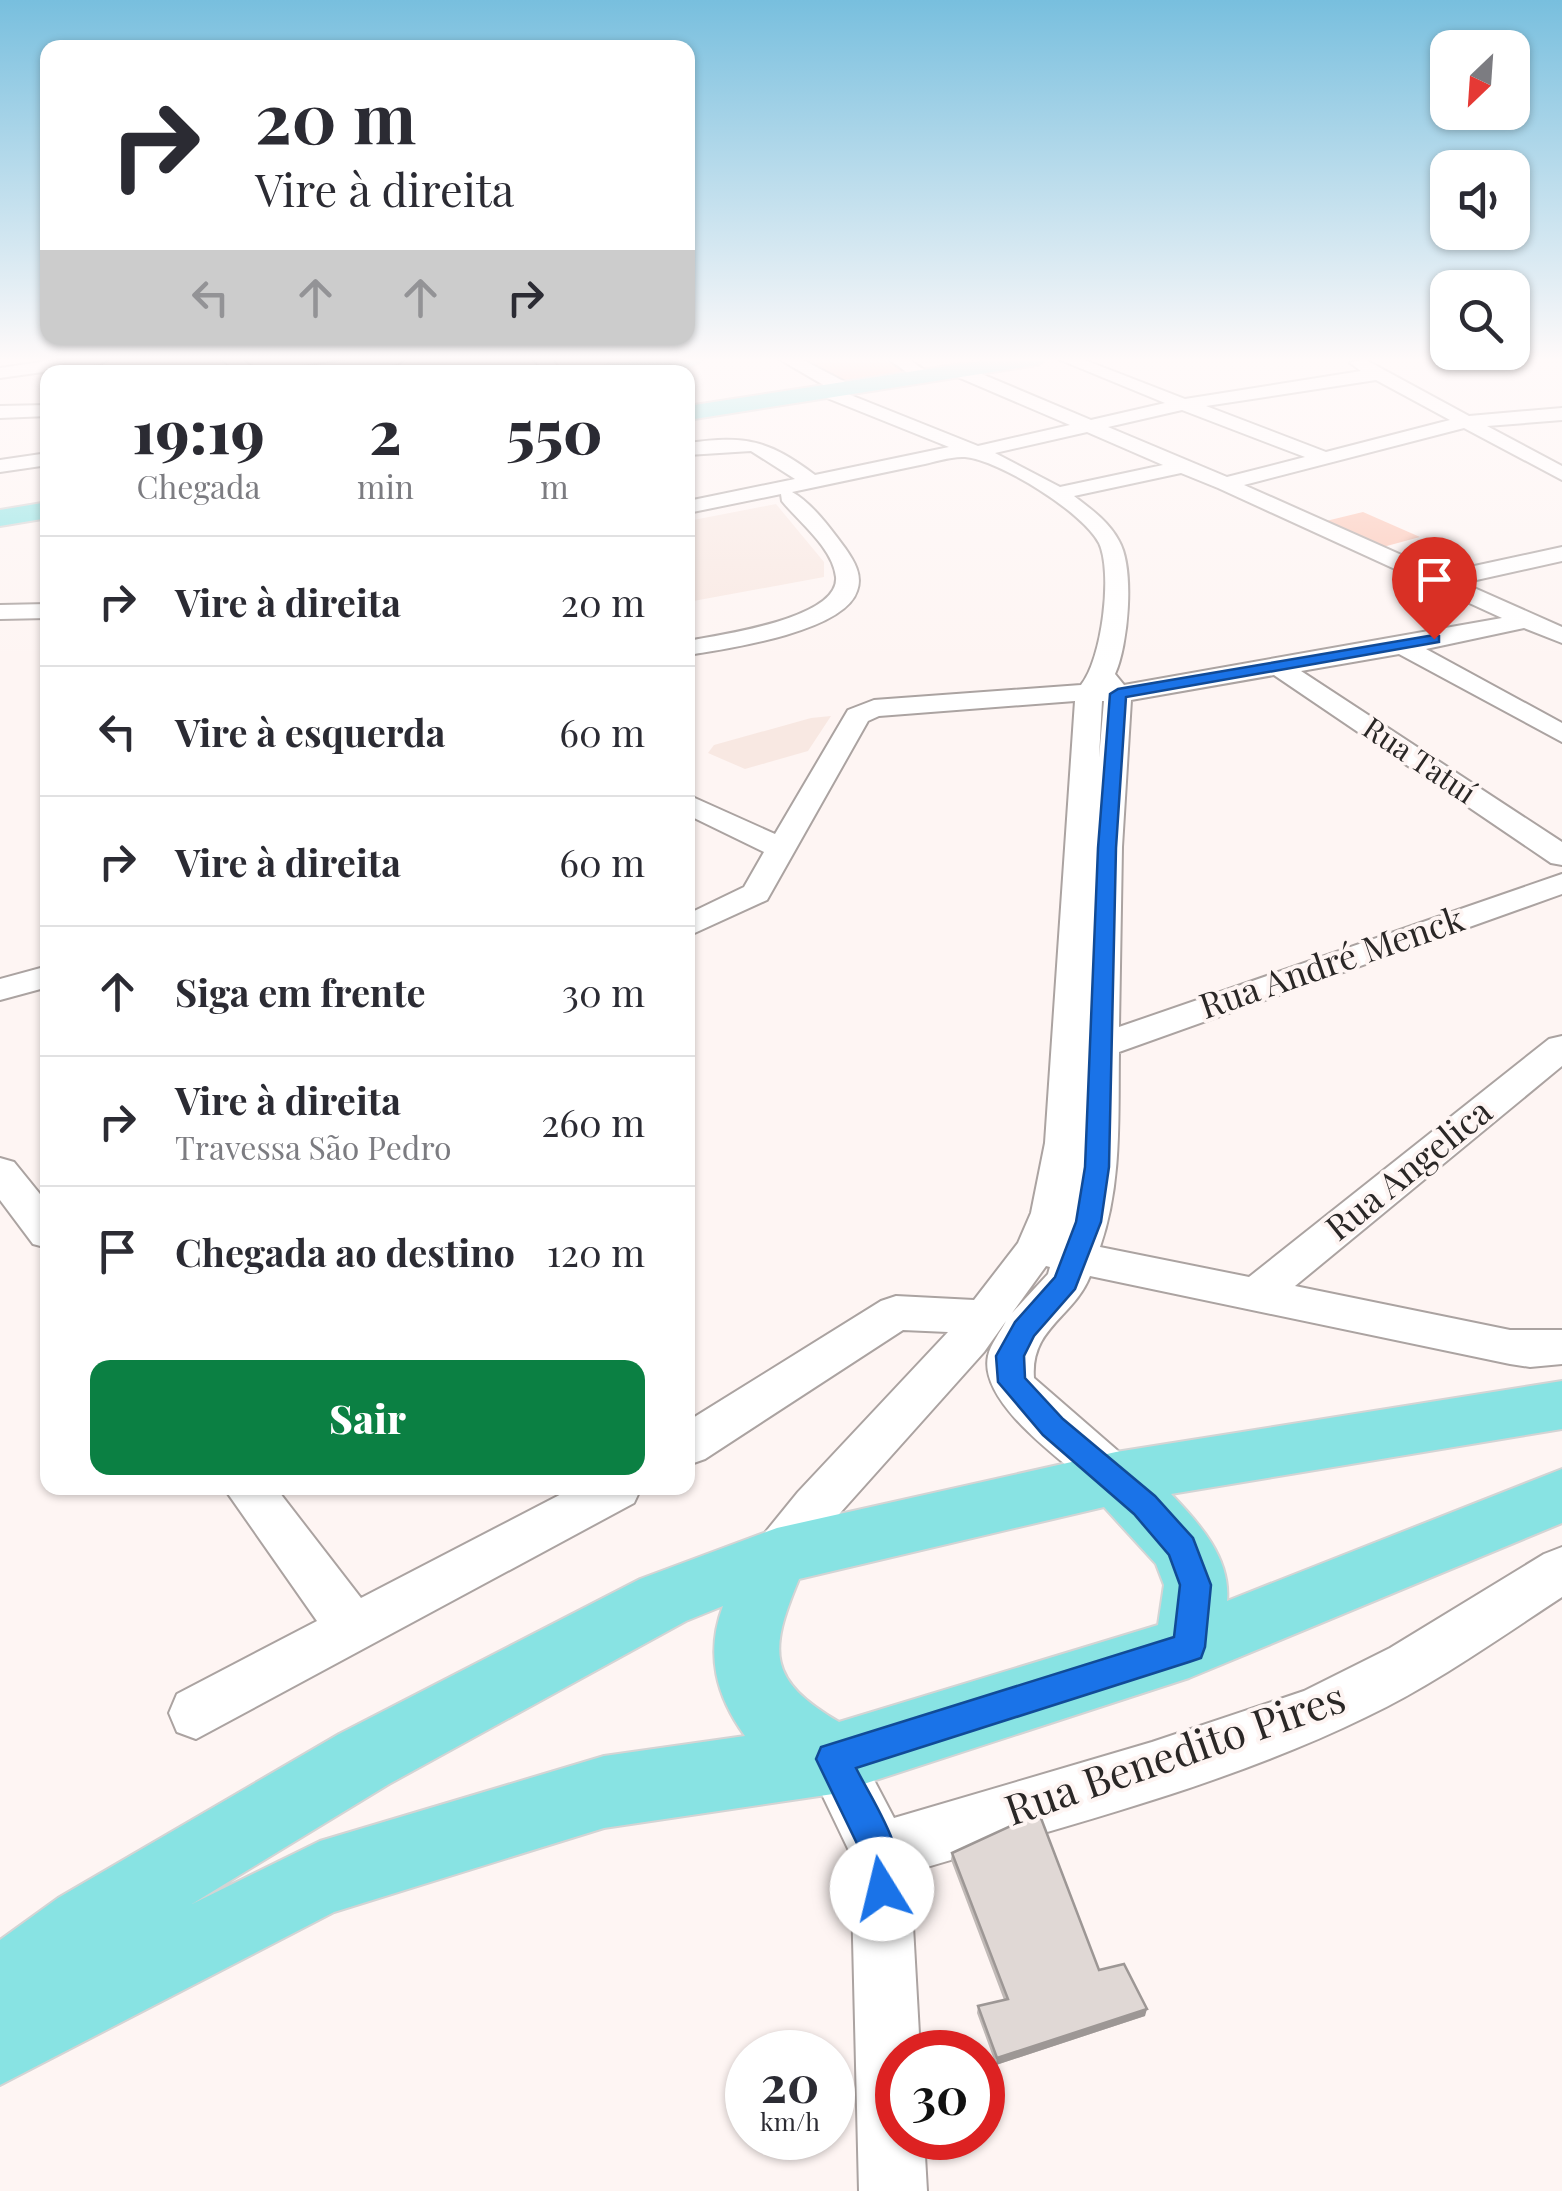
<!DOCTYPE html>
<html lang="pt">
<meta charset="utf-8">
<style>
body{margin:0;font-family:"Playfair Display",serif;background:#f7f7f7;color:#2b2b33;height:100vh;display:flex;flex-direction:column;font-size:38px;white-space:nowrap}
*{box-sizing:border-box;margin:0}
p{font-size:32px;color:#7c7c81}
.icon{flex:none;width:55px;height:55px;fill:none;stroke:currentColor;stroke-width:2;stroke-linecap:round;stroke-linejoin:round}
.map{position:relative;flex:1;overflow:hidden}
.details{position:absolute;left:40px;top:365px;width:655px;height:1130px;display:flex;flex-direction:column;background:#fff;border-radius:20px;box-shadow:0 2px 8px #0004}
.details>*{flex:none}
.banner{position:absolute;left:40px;top:40px;width:655px;height:305px;border-radius:20px;box-shadow:0 2px 8px #0004;background:#fff;color:#2b2b33;overflow:hidden}
.needle{width:65px;rotate:205deg}
.controls{position:absolute;left:1430px;top:30px;display:grid;gap:20px}
.controls a{display:grid;place-items:center;width:100px;height:100px;border-radius:20px;background:#fff;box-shadow:0 2px 8px #0004;font-size:50px}
.speed{position:absolute;left:725px;top:2030px;display:flex;gap:20px;font-size:50px;font-weight:700;text-align:center}
.speed>*{display:grid;place-content:center;width:130px;height:130px;border-radius:50%;background:#fff;box-shadow:0 2px 8px #0004;line-height:1}
.speed small{font-size:25px;font-weight:400}
.speed .limit{border:15px solid #d22;background:#fff;color:#111}
.pin{position:absolute;display:grid;place-items:center;width:85px;height:85px;color:#fff;margin:-102px -42px;border-radius:50% 50% 50% 0;rotate:-45deg;box-shadow:0 0 10px #0007}
.pin .icon{rotate:45deg}
.me{position:absolute;width:110px;margin:-55px;rotate:351deg;stroke-linejoin:round;filter:drop-shadow(0 0 8px #0008)}
.turn{display:flex;align-items:center;gap:35px;height:210px;padding:0 50px;font-size:45px}
.turn .icon{width:130px;height:130px;stroke-width:2.5}
.turn b{display:block;font-size:70px;line-height:85px}
.lanes{display:flex;align-items:center;height:95px;padding:0 50px;background:#0003;justify-content:center;gap:50px;direction:ltr}
.lanes .off{opacity:.35}
.eta{display:flex;justify-content:space-evenly;align-items:center;height:170px;text-align:center}
.eta b{font-size:60px;font-weight:800;line-height:70px}
.cta{display:flex;gap:20px;margin-top:auto;padding:20px 50px}
.cta a{flex:1;height:115px;border-radius:20px;background:#0b8043;color:#fff;font-size:40px;font-weight:800;line-height:115px;text-align:center}
ul{padding:0;list-style:none}
li{display:flex;align-items:center;gap:30px;height:130px;padding:0 50px;border-top:2px solid #e1e1e2}
li div{flex:1}
li b{display:block;font-size:38px}
li em{font-style:normal}
.map>svg:first-child{display:block}
.built{fill:#f8e8e2}
.green{fill:#fcc5b4}
.lines{fill:none;stroke-linecap:round;stroke-linejoin:round}
.minor-casing{stroke:#aba3a1;stroke-width:4}
.major-casing{stroke:#d4d4d4;stroke-width:4}
.minor{fill:#fff;fill-rule:evenodd}
.major{fill:#88e3e3;fill-rule:evenodd}
.wall{fill:#c1bab7}
.shaded-wall{fill:#9d9795}
.building{fill:#e0d8d5;stroke:#9d9795;stroke-width:2.5}
.route{fill:#1a73e8;stroke:#114b97;stroke-width:2.5}
.labels{text-anchor:middle;stroke-width:8;stroke-linejoin:round;paint-order:stroke}
.far-street-label{font-size:30px;fill:#2a2726;stroke:#fef5f3}
.street-label{font-size:35px;fill:#2a2726;stroke:#fef5f3}
.near-street-label{font-size:42px;fill:#2a2726;stroke:#fef5f3}
</style>
<div class="map">
<svg width="1562" height="2191" viewBox="0 0 1562 2191">
<rect width="100%" height="100%" fill="#fef5f3"/>
<path class="built" d="M776,504l48,58v15l-136,25v-81z
M831,716l-23,35 -63,18 -37,-16 6,-8 97,-27z"/>
<path class="green" d="M796,359h86l29,14 -67,12z
M1363,512l57,25 -37,10 -57,-26z"/>
<g class="lines">
<g class="minor-casing">
<path id="minor" d="M61,359h47l-8,5 -100,14v-10z
M221,359h20l18,13h-20z
M357,359h48l-8,5 -61,8h-43l9,-5z
M533,359h18l12,13h-18z
M779,359h22l50,26 3,4 -6,5 130,52 92,-21 -117,-50v-8h12l126,53 74,-17 -107,-44h24l103,40 176,-28 -11,-8 14,-4 105,57 93,-8v12l-75,6 75,40v14l-98,-52 -220,57 198,88 120,-26v14l-99,22 99,44v16l-38,-15 -98,21 136,74v19l-163,-88 -98,17 261,171v23l-11,-2 -277,-188 -143,25 -9,147 -3,180 443,-153v20l-443,158c-1,65 3,132 -19,195l149,30 300,-238 13,-3v30l-267,220 215,44h52v34l-32,3 -20,-3 -420,-88c-16,41 -60,52 -56,102l99,86 7,14 -7,14 -17,6 -17,-6c-32,-28 -121,-88 -111,-136 2,-11 13,-25 18,-35l-22,31 -152,170 -37,50 -18,6 -18,-6 -7,-16 7,-16 39,-48 150,-160 -45,-2 -198,129 -17,6v-44l193,-120 15,-5 78,4 44,-57 13,-30 14,-70 30,-442 -196,15 -11,5 -101,179 -79,36v-22l56,-27 20,-35 -76,-37v-20l87,39 73,-124 26,-10 207,-15c21,-25 32,-113 18,-142 -16,-31 -100,-83 -134,-86 -13,-1 -31,5 -45,8 -43,9 -86,18 -128,27 20,11 39,37 53,56 9,13 18,27 12,43 -13,41 -131,58 -169,64v-14c30,-6 152,-22 148,-64 -3,-29 -37,-55 -54,-76l-1,-7 -93,19v-12l107,-22 -44,-28 -63,4v-12c58,-8 80,-3 127,32l134,-28 -127,-51 -3,-4 8,-5zM1376,380l74,40 -124,32 -120,-46zM1182,410l123,47 -78,20 -119,-50zM1087,432l76,33 -103,22 -65,-34zM1181,473l37,15 284,130 -378,67 -9,-11c13,-28 20,-105 4,-133 -10,-19 -28,-32 -45,-45zM1102,701h2l-5,57zM1046,1266l4,1 -2,7 -36,39z
M888,359h20l25,17 -15,4z
M48,405v11l-48,2v-12z
M48,453v12l-48,7v-12z
M48,604v14l-48,1v-14z
M48,966v21l-48,13v-21z
M0,1158l14,4 34,42v44l-15,-4 -33,-44z
M224,1488h52l85,110 212,-110h68l-7,15 -438,236 -19,-7 -8,-19 8,-19 140,-73z
M1562,1547v50c-64,42 -127,87 -196,120 -143,70 -303,109 -456,155l10,180h-22v86h26l3,53h-68l-8,-336 -46,-96 8,-19 20,-9 20,9 41,78 258,-76 152,-51 86,-43 154,-94z"/>
</g>
<g class="major-casing">
<path id="major" d="M648,359h56c-20,17 -81,15 -108,13l11,-7z
M993,359h54l-10,6 -349,55v-14z
M48,502v16l-48,8v-16z
M1562,1381v48l-391,65c28,29 60,64 56,107l335,-132v54l-373,155 -356,116 -229,34 -270,84 -334,173v-145l58,-42 281,-164 301,-155 137,-51 339,-76zM1104,1507l52,57 8,21 -6,40 -319,97c-71,-42 -71,-69 -40,-143zM723,1606c-18,48 -7,90 22,130l-141,20 -284,85 -128,63 197,-120 297,-163z"/>
</g>
<use href="#minor" class="minor"/>
<use href="#major" class="major"/>
</g>
<path class="wall" d="M952,1853l147,117 46,46 -149,49 -19,-52 1,-7 26,-6 -53,-140z"/>
<path class="shaded-wall" d="M1147,2009l-2,7 -149,49 1,-7z"/>
<path class="building" d="M1039,1813l60,157 25,-6 23,45 -150,49 -19,-52 30,-7 -56,-146z"/>
<linearGradient id="sky" x2="0" y2="1"><stop stop-color="#78bfde"/><stop offset="0.54" stop-color="#fffafa"/><stop offset="1" stop-color="#fffafa" stop-opacity="0"/></linearGradient>
<rect width="1562" height="666" fill="url(#sky)"/>
<path class="route" d="M1434,635l5,1v6l-313,55 -10,151 -7,319 -8,55 -26,67 -41,47 -10,20 1,22 38,41 92,77 38,42 18,47 -6,62 -4,11 -12,4 -333,106c20,40 57,89 39,134l-13,5 -13,-5 -5,-13 -2,-35 -46,-95 5,-12 353,-110 6,-52 -11,-30 -35,-41 -91,-79 -45,-53 -2,-26 19,-34 40,-45 21,-55 9,-55 13,-319 12,-154 8,-5z"/>
<g class="labels">
<g class="far-street-label">
<text transform="translate(1419 761) rotate(34)" y="10">Rua Tatuí</text>
</g>
<g class="street-label">
<text transform="translate(1332 963) rotate(-19)" y="12">Rua André Menck</text>
<text transform="translate(1409 1170) rotate(-39)" y="12">Rua Angelica</text>
</g>
<g class="near-street-label">
<text transform="translate(1175 1754) rotate(-19)" y="15">Rua Benedito Pires</text>
</g>
</g>
</svg>
<div class="controls">
<a><svg class="needle" viewBox="-14 -14 28 28"><path d="M0-13l5 13h-10z" fill="#e53935"/><path d="M0 13l5-13h-10z" fill="#7c7c81"/></svg></a>
<a><svg class="icon" aria-label="sound" viewBox="0 0 24 24"><path d="M4 9h4l5-4v14l-5-4H4zM17 9q2 3 0 6"/></svg></a>
<a><svg class="icon" aria-label="search" viewBox="0 0 24 24"><circle cx="10" cy="10" r="6"/><path d="M15 15l6 6"/></svg></a>
</div>
<div class="speed"><div>20<small>km/h</small></div><div class="limit">30</div></div>
<div class="pin" style="left:1434px;top:639px;background:#d93025"><svg class="icon" aria-label="arrive" viewBox="0 0 24 24"><path d="M6 21V4h12l-3 4 3 4H6"/></svg></div>
<svg class="me" style="left:882px;top:1889px" viewBox="-20 -20 40 40"><circle r="19" fill="#fff"/><path d="M0-13L10 11 0 6-10 11z" fill="#1a73e8"/></svg>
<div class="banner">
<div class="turn"><svg class="icon" aria-label="right" viewBox="0 0 24 24"><path d="M7 20v-9h11M14 6l5 5-5 5"/></svg><div><b>20 m</b>Vire à direita</div></div>
<div class="lanes"><svg class="icon off" aria-label="left" viewBox="0 0 24 24"><path d="M17 20v-9H6M10 6l-5 5 5 5"/></svg><svg class="icon off" aria-label="ahead" viewBox="0 0 24 24"><path d="M12 20V5M6 11l6-6 6 6"/></svg><svg class="icon off" aria-label="ahead" viewBox="0 0 24 24"><path d="M12 20V5M6 11l6-6 6 6"/></svg><svg class="icon" aria-label="right" viewBox="0 0 24 24"><path d="M7 20v-9h11M14 6l5 5-5 5"/></svg></div>
</div>
<section class="details">
<div class="eta">
<div><b>19:19</b><p>Chegada</p></div>
<div><b>2</b><p>min</p></div>
<div><b>550</b><p>m</p></div>
</div>
<ul>
<li><svg class="icon" aria-label="right" viewBox="0 0 24 24"><path d="M7 20v-9h11M14 6l5 5-5 5"/></svg><div><b>Vire à direita</b></div><em>20 m</em></li>
<li><svg class="icon" aria-label="left" viewBox="0 0 24 24"><path d="M17 20v-9H6M10 6l-5 5 5 5"/></svg><div><b>Vire à esquerda</b></div><em>60 m</em></li>
<li><svg class="icon" aria-label="right" viewBox="0 0 24 24"><path d="M7 20v-9h11M14 6l5 5-5 5"/></svg><div><b>Vire à direita</b></div><em>60 m</em></li>
<li><svg class="icon" aria-label="ahead" viewBox="0 0 24 24"><path d="M12 20V5M6 11l6-6 6 6"/></svg><div><b>Siga em frente</b></div><em>30 m</em></li>
<li><svg class="icon" aria-label="right" viewBox="0 0 24 24"><path d="M7 20v-9h11M14 6l5 5-5 5"/></svg><div><b>Vire à direita</b><p>Travessa São Pedro</p></div><em>260 m</em></li>
<li><svg class="icon" aria-label="arrive" viewBox="0 0 24 24"><path d="M6 21V4h12l-3 4 3 4H6"/></svg><div><b>Chegada ao destino</b></div><em>120 m</em></li>
</ul>
<div class="cta"><a>Sair</a></div>
</section>
</div>
